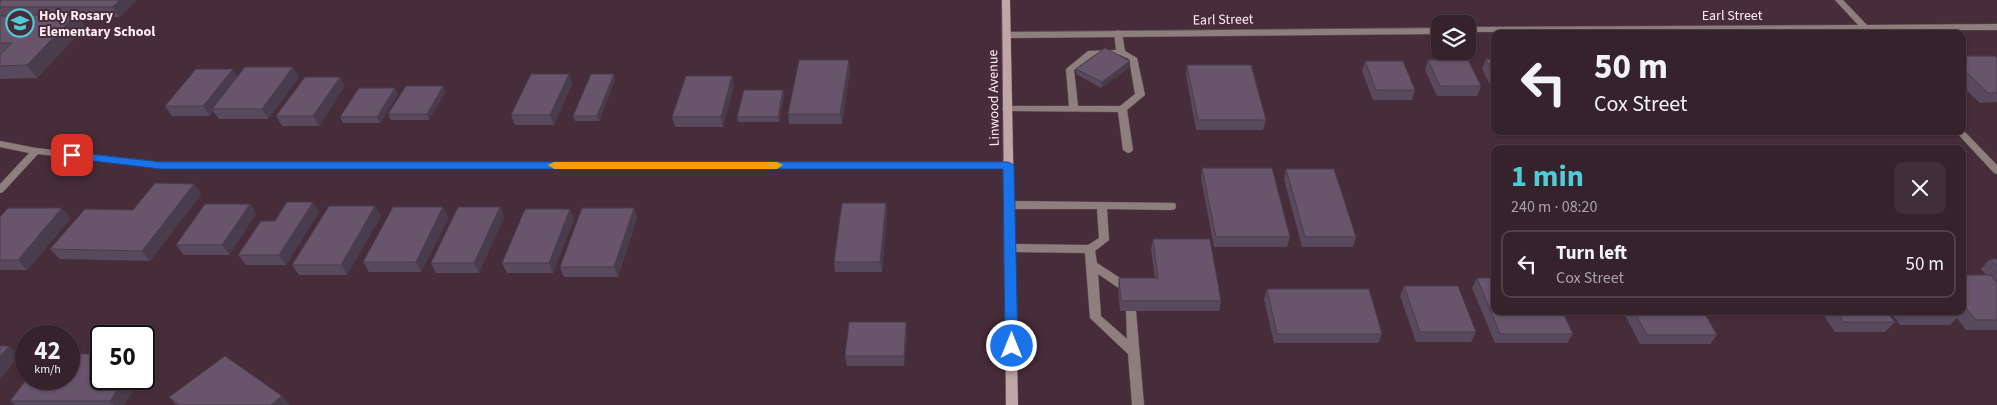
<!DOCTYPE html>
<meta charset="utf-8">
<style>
body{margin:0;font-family:"Source Sans 3",sans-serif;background:#402f37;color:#f1f3f6;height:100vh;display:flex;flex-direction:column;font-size:19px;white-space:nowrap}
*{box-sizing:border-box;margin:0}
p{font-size:16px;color:#aaa4a9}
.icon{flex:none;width:28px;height:28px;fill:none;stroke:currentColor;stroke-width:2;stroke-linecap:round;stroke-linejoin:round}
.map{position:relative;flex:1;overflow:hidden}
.side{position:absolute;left:1491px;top:145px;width:475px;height:170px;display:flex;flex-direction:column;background:#35222b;border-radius:10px;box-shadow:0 1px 4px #0004,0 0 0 1px #4f3f47}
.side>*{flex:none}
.hud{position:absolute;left:1491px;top:30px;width:475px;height:105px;border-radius:10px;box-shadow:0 1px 4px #0004,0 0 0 1px #4f3f47;background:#35222b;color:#f1f3f6;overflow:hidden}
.fabs{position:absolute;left:1431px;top:15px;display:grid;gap:10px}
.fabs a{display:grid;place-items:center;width:45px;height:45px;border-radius:10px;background:#35222b;box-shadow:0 1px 4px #0004,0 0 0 1px #4f3f47;font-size:25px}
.speed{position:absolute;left:15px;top:325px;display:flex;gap:10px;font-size:25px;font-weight:700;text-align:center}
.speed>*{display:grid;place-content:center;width:65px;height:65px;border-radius:50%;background:#35222b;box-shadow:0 1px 4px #0004,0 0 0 1px #4f3f47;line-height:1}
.speed small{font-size:12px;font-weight:400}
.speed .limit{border:2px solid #111;border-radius:8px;background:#fff;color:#111}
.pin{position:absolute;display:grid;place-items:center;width:42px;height:42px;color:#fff;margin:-21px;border-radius:10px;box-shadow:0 2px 8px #0006}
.me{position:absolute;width:55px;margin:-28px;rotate:0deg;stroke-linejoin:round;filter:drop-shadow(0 0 4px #0008)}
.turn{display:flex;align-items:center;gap:18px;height:105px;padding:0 20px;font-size:22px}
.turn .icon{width:65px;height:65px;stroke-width:2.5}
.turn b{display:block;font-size:35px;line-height:42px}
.round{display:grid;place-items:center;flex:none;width:52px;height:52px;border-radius:10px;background:#402f37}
.head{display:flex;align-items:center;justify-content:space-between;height:85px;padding:0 20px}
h1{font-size:30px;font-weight:700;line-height:38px;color:#52cbd7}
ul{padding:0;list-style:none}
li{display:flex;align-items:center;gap:15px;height:68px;margin:0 10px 8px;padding:0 10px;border:2px solid #4f3f47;border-radius:10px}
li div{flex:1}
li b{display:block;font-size:19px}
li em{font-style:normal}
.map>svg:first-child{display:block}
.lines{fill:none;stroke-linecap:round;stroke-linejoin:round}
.lane-casing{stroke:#644c57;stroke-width:1}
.street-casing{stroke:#644c57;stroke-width:1}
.secondary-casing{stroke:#644c57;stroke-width:1}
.lane{fill:#8e7e7e;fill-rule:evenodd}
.street{fill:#8e7e7e;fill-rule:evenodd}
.secondary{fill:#c0a7a6;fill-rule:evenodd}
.wall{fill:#59495d}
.shaded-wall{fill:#493c4c}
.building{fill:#68556c;stroke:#493c4c}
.route{fill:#1a73e8;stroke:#114b97}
.slow{fill:#f59e0b}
.labels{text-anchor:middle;stroke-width:4;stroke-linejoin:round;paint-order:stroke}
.poi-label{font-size:14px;font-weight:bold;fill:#feecf4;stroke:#472d39;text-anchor:start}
.street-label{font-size:14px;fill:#feecf4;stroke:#472d39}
</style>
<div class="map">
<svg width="1997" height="405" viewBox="0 0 1997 405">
<rect width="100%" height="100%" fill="#472d39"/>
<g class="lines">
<g class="lane-casing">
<path id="lane" d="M1118,30l4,3 3,18 12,7 8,37 -18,15 6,40 -2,2 -3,1 -5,-3 -5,-38 -114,-1 -2,-2 2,-2 3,-1h62l-3,-37 22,-18 28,-1 -2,-17zM1120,55l9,4 6,35 -15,12h-42l-4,-36 19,-14z
M1009,201l166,2 1,3 -1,3 -4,1 -64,-1 2,31 -14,11 2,12 34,22 1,3 -1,3h-8l-25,-17 3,42 26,23 -1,-28 1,-3 4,-1 4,1 1,3 8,94h-12l-4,-51 -38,-36 -5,-65 -74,-1 -4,-1 -1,-3 1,-3 4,-1 77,1 11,-7 -2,-29h-88l-5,-4z"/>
</g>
<g class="street-casing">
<path id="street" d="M1835,0h8l24,25 130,-1v6h-126l-4,3 -4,-3 -395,2v-5l390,-2z
M1440,28v6l-434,4 -4,-3 4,-3z
M1962,129l35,36v9l-3,-1 -39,-42h7z
M0,141l36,7 124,14h848l5,3 -5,3h-848l-122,-14 -35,38 -3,1v-9l29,-31 -29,-6z"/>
</g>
<g class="secondary-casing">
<path id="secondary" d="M1002,0h8l8,405h-12z"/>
</g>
<use href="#lane" class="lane"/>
<use href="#street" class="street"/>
<use href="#secondary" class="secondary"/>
</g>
<path class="wall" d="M136,0l-17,17h-41l7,10 -48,51 -37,1v-78z
M1962,56l35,2v44l-17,1 -18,-17z
M1486,59h9v36l-13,-26z
M1428,60l53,26 -4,10h-40l-12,-26z
M1130,61v6l-29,21 -25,-14v-5z
M1365,61l50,29 -3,10h-39l-11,-29z
M1187,65l79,55 -3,10h-67l-10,-55z
M850,70l-8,54h-53l-1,-10z
M569,74l3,10 -18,41h-39l-4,-10z
M732,76l2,10 -11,41h-48l-3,-10z
M238,77h61l-31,42h-49l-6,-8 -3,5h-38l-7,-10z
M615,79l-16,42h-24l-2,-5z
M345,86l-26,40h-37l-6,-10z
M395,88l3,6 -18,29h-37l-3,-6z
M783,90l1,6 -5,26h-41l-1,-5z
M445,92l-16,28h-38l-3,-6z
M1202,168l88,69 -3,10h-73l-13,-69z
M1286,169l70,68 -3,10h-51l-18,-68z
M194,184l7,10 -51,67 -90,-2 -10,-10 83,-39z
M886,203l1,10 -5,59h-47l-1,-10z
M250,204l6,10 -27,41h-45l-8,-10z
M500,207l4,10 -25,56h-43l-5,-10z
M634,208l3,10 -19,59h-54l-4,-10z
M570,209l4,10 -21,54h-46l-5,-10z
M319,212l-33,53h-40l-8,-10 37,-34z
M381,216l-34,59h-48l-7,-10z
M0,217l71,1 -44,52h-27z
M449,217l-28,55h-52l-6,-10z
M1153,239l68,62 -2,10h-99l-2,-23 1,-10h36l-4,-29z
M1990,259h7v71h-31l-9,-12 -7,7h-50l-10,-14h72v-36h24l-5,-6z
M1477,278l96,56 -6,9h-72l-23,-55z
M1404,286l72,46 -5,10h-55l-16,-46z
M1267,289l115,45 -4,9h-104l-10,-44z
M1623,311h80l14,24 -7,9h-70z
M1821,311h65l9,11 -10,10h-50z
M906,322l1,10 -3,34h-57l-2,-10z
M69,379l55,26h-109l-5,-4z
M282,396l8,9h-114l-7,-8z"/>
<path class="shaded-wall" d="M120,0h16l-17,17 -7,-10z
M76,14l9,13 -48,51 -10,-13z
M849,60l1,10 -8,54 -2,-10z
M1130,61v6l-29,21 1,-6z
M293,67l6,10 -31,42 -6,-10z
M233,69l6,10 -27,30 1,2 -3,5 -7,-10z
M569,74l3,10 -18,41 -4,-10z
M614,74l1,5 -16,42 -2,-5z
M732,76l2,10 -11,41 -2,-10z
M340,77l5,9 -26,40 -6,-10z
M443,86l2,6 -16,28 -2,-6z
M395,88l3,6 -18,29 -3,-6z
M783,90l1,6 -5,26 -1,-5z
M194,184l7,10 -51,67 -8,-10z
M313,202l6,10 -33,53 -7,-10z
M886,203l1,10 -5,59 -2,-10z
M250,204l6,10 -27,41 -7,-10z
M375,206l6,10 -34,59 -6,-10z
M443,207l6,10 -28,55 -5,-10z
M500,207l4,10 -25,56 -5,-10z
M62,208l9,10 -44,52 -9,-10z
M634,208l3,10 -19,59 -4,-10z
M570,209l4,10 -21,54 -4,-10z
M906,322l1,10 -3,34v-10z
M9,346l10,10 -19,24v-23z
M144,355l8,9 -8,11z
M125,379h16l-17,26h-10l-4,-4z
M282,396l8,9h-19z"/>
<path class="building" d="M2,0h118l-8,7h-112v-6z
M76,14l-49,51 -27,1v-11l12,-12h-12v-27z
M1105,48l25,13 -28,21 -26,-13z
M1962,56h33l2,2v35h-9l-26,-25z
M1486,59h9v18z
M799,60h50l-9,54h-52z
M1428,60h40l13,26h-41z
M1365,61h38l12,29h-39z
M1187,65h64l15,55h-68z
M245,67h48l-31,42h-50z
M196,69h37l-30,37h-38z
M531,74h38l-19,41h-39z
M591,74h23l-17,42h-24z
M686,76h46l-11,41h-49z
M305,77h35l-27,39h-37z
M406,86h37l-16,28h-39z
M359,88h36l-18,29h-37z
M744,90h39l-5,27h-41z
M1202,168h70l18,69h-74z
M1286,169h48l22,68h-51z
M155,183l39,1 -52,67 -92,-2 35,-40 48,1z
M287,202h26l-34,53h-41l23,-34h14z
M842,203h44l-6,59h-46z
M205,204h45l-28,41h-46z
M329,206h46l-34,59h-49z
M393,207h50l-27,55h-53z
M458,207h42l-26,56h-43z
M8,208h54l-44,52h-18v-43z
M582,208h52l-20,59h-54z
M525,209h45l-21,54h-47z
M1153,239h57l11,62h-100l-2,-23h39z
M1990,259h7v7z
M1962,275h29l6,8v37h-21l-14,-17z
M1477,278h18v33h67l11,23h-73z
M1404,286h54l18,46h-56z
M1267,289h102l13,45h-105z
M1634,311h69l14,24h-70z
M1836,311h50l9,11h-51z
M1906,311h51l3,4h-51z
M849,322h57l-2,34h-59z
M0,346h9l-9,11z
M69,354h32v25h24l-15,22h-100l17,-22h42z
M225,356l57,40 -11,9h-92l-10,-8z"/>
<path class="route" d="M72,152l88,10h848l6,3 4,181 -2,4 -4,1 -5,-1 -2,-4 -2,-177h-843l-92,-11 -2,-3 2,-2z"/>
<path class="slow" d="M554,162h223l6,3 -6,4h-223l-6,-4z"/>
<defs>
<g id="school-ring" transform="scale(1.4375)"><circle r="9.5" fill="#472d39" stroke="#52cbd7" stroke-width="1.5"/><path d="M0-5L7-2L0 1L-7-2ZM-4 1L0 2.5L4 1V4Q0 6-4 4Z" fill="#52cbd7"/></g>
</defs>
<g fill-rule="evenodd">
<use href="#school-ring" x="20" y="23"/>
</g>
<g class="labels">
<g class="poi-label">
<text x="39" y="20">Holy Rosary<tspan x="39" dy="16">Elementary School</tspan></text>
</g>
<g class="street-label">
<text x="1732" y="20">Earl Street</text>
<text transform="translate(1223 19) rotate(-1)" y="5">Earl Street</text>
<text transform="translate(993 98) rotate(-91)" y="5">Linwood Avenue</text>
</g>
</g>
</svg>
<div class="fabs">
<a><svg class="icon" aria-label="layers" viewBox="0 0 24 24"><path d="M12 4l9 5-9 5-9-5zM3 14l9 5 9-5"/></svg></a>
</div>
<div class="speed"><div>42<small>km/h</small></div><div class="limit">50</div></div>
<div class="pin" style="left:72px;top:155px;background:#d93025"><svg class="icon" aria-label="arrive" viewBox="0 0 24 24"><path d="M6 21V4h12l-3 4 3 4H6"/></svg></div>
<svg class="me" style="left:1012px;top:346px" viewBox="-20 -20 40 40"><circle r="17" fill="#1a73e8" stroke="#fff" stroke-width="3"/><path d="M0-11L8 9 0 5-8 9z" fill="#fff"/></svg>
<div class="hud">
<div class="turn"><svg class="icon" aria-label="left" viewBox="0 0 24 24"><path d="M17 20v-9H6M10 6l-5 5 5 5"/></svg><div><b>50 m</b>Cox Street</div></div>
</div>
<section class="side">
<div class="head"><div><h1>1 min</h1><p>240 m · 08:20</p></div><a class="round"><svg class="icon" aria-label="close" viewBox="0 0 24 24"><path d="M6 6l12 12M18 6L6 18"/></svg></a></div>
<ul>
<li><svg class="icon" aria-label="left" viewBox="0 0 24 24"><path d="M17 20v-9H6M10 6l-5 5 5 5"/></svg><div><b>Turn left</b><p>Cox Street</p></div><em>50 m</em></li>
</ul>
</section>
</div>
